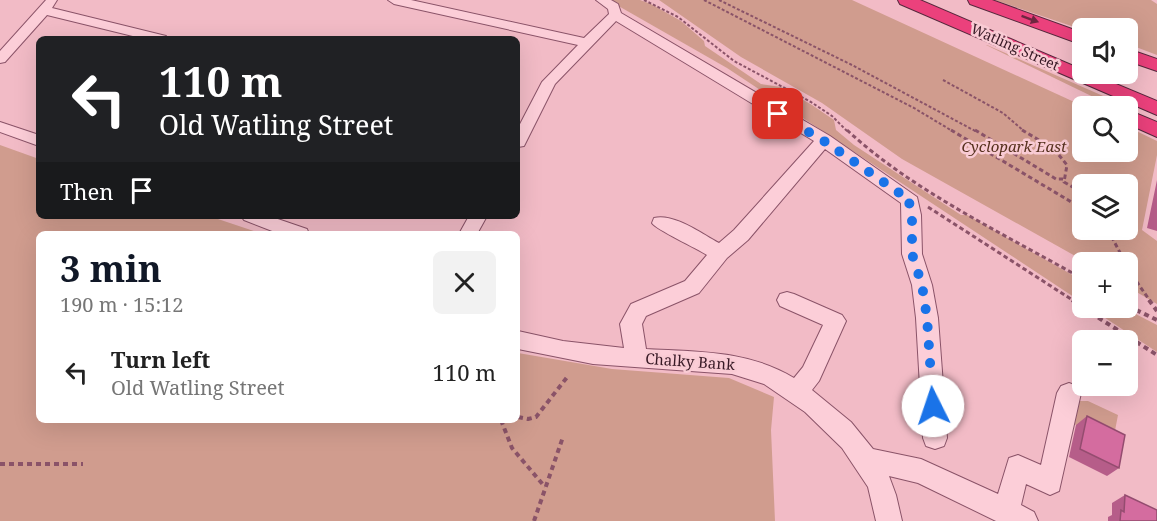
<!DOCTYPE html>
<meta charset="utf-8">
<style>
body{margin:0;font-family:"Noto Serif",serif;background:#f2f2f2;color:#222;height:100vh;display:flex;flex-direction:column;font-size:22px;white-space:nowrap}
*{box-sizing:border-box;margin:0}
p{font-size:20px;color:#767676}
.icon{flex:none;width:33px;height:33px;fill:none;stroke:currentColor;stroke-width:2;stroke-linecap:round;stroke-linejoin:round}
.map{position:relative;flex:1;overflow:hidden}
.details{position:absolute;left:36px;top:231px;width:484px;height:192px;display:flex;flex-direction:column;background:#fff;border-radius:9px;box-shadow:0 6px 24px #0002}
.details>*{flex:none}
.guide{position:absolute;left:36px;top:36px;width:484px;height:183px;border-radius:9px;box-shadow:0 6px 24px #0002;background:#202124;color:#fff;overflow:hidden}
.fabs{position:absolute;left:1072px;top:18px;display:grid;gap:12px}
.fabs a{display:grid;place-items:center;width:66px;height:66px;border-radius:9px;background:#fff;box-shadow:0 6px 24px #0002;font-size:30px}
.pin{position:absolute;display:grid;place-items:center;width:51px;height:51px;color:#fff;margin:-26px;border-radius:12px;box-shadow:0 3px 9px #0006}
.me{position:absolute;width:66px;margin:-33px;rotate:356deg;stroke-linejoin:round;filter:drop-shadow(0 0 4px #0008)}
.turn{display:flex;align-items:center;gap:21px;height:126px;padding:0 24px;font-size:27px}
.turn .icon{width:78px;height:78px;stroke-width:2.5}
.turn b{display:block;font-size:42px;line-height:51px}
.then{display:flex;align-items:center;height:57px;padding:0 24px;background:#0003;gap:12px;font-size:22px}
.round{display:grid;place-items:center;flex:none;width:63px;height:63px;border-radius:9px;background:#f2f2f2}
.head{display:flex;align-items:center;justify-content:space-between;height:102px;padding:0 24px}
h1{font-size:36px;font-weight:700;line-height:45px;color:#111827}
ul{padding:0;list-style:none}
li{display:flex;align-items:center;gap:18px;height:78px;padding:0 24px}
li div{flex:1}
li b{display:block;font-size:22px}
li em{font-style:normal}
.map>svg:first-child{display:block}
.green{fill:#d09c8e;fill-rule:evenodd}
.lines{fill:none;stroke-linecap:round;stroke-linejoin:round}
.minor-casing{stroke:#8a5368;stroke-width:2}
.highway-casing{stroke:#57283d;stroke-width:2}
.path-far2{stroke:#8a5368;stroke-width:2;stroke-dasharray:3 2;stroke-linecap:butt}
.path-far1{stroke:#8a5368;stroke-width:3;stroke-dasharray:4.5 3;stroke-linecap:butt}
.path{stroke:#8a5368;stroke-width:4;stroke-dasharray:5 4;stroke-linecap:butt}
.minor{fill:#fcced8;fill-rule:evenodd}
.highway{fill:#eb417c;fill-rule:evenodd}
.wall{fill:#b65d89}
.building{fill:#d46c9f;stroke:#944c6f;stroke-width:1.5}
.oneway{fill:#6e2640}
.route{stroke:#1a73e8;stroke-width:10;stroke-dasharray:0 18}
.labels{text-anchor:middle;stroke-width:5;stroke-linejoin:round;paint-order:stroke}
.far-street-label{font-size:14px;fill:#381a26;stroke:#f9cbd4}
.park-label{font-size:15px;font-style:italic;fill:#56311e;stroke:#f9cbd4}
.street-label{font-size:15px;fill:#381a26;stroke:#f9cbd4}
</style>
<div class="map">
<svg width="1157" height="521" viewBox="0 0 1157 521">
<rect width="100%" height="100%" fill="#f2bbc6"/>
<path class="green" d="M608,0h32l11,4 30,17 23,20 1,5 56,38 20,3 31,18 22,15 2,10 18,15 107,70h6l116,66v22l-356,-235z
M659,0h193l231,106v46h45v-25l29,14v14l-15,75 15,11v63l-29,-17v-25h-42l-184,-103 -80,-56 -81,-46zM1083,184h45v46h-45z
M995,0h156l6,4v51l-29,-11v-16l-45,2z
M986,45h1l139,61h-14z
M0,145l39,14v57h170l54,18h-224v186h479v-67l94,16 117,9 45,19 -3,33 4,91h-775z
M1090,308h34l33,17v27z
M1076,401h12l30,14 -5,26 -39,-17z"/>
<g class="lines">
<g class="minor-casing">
<path id="minor" d="M46,0h11l-5,8 114,28 2,3h-23l-98,-24 -42,47 -5,1v-12z
M388,0h23l173,38 25,-24 -1,-5 -12,-9h15l7,4 3,9 209,123 87,61 4,18 1,39 10,31 6,33 9,120 -3,8 -9,3 -9,-3 -3,-8 -7,-120 -4,-33 -10,-31 -1,-51 -76,-54 -77,91 -21,18 -28,35 -53,23 -4,8 4,25c51,3 102,1 148,29l9,-11 20,-42 -43,-19 -3,-6 3,-6 7,-2 7,2 48,21 4,6 -27,60 -7,9 39,32 22,27 48,10 77,35 11,-36 9,-3 23,10 16,-72 4,-7 8,-3 8,3 4,7 -22,98 -9,4 -24,-11 -5,21 13,7 4,9h-42l-78,-38 -29,-7 7,19 6,26h-26l-8,-34 -26,-39 -37,-36 -41,-28 -32,-10 -139,-10 -75,-15v-18l45,10 61,7 -4,-24 11,-20 54,-23 22,-26c-9,-6 -52,-26 -55,-32l2,-5c20,-5 48,16 65,25l15,-13 80,-89 -198,-120 -61,63 -31,62 -6,1v-19l24,-46 36,-37 -184,-41z
M0,122l39,13v11l-39,-14z
M241,216h28l38,13 2,5h-29l-36,-14z
M469,216h18l-10,18h-18z"/>
</g>
<g class="highway-casing">
<path id="highway" d="M898,0h22l163,70v4h9l65,27v14l-257,-111z
M968,0h24l91,33v12l-113,-41z
M1128,49l29,10v12l-29,-10z
M1128,110l29,12v15l-29,-13z"/>
</g>
<path class="path-far2" d="M644,0l34,17 56,44 77,41 21,14 16,16
M704,0l210,108 40,24
M719,0l133,65 125,67
M943,80l60,33 22,19"/>
<path class="path-far1" d="M847,130c64,60 159,105 236,149
M951,130l132,79
M975,130l81,49h7
M1022,130l32,19 13,16 -3,17 19,11
M928,207l146,94
M1108,230l17,32
M1128,269l22,32"/>
<path class="path" d="M1072,300l11,7
M1149,300l8,11
M1128,306l29,14
M1083,308l74,47
M518,417l10,2 8,-2 32,-41
M501,420l11,28 33,39
M0,464h83
M534,521l29,-84"/>
<use href="#minor" class="minor"/>
<use href="#highway" class="highway"/>
</g>
<path class="wall" d="M1157,180v51l-10,-3z
M1087,416l32,52 -12,8 -38,-19 7,-32z
M1125,495l32,26h-49v-4l4,-2v-12z"/>
<path class="building" d="M1087,416l38,19 -6,33 -39,-19z
M1125,495l32,15v11h-37l1,-11 3,2z"/>
<defs><path id="oneway-solid" d="M-6-.8H1V-3.2L6.5 0L1 3.2V.8H-6Z" transform="scale(1.5)"/></defs>
<use class="oneway" href="#oneway-solid" transform="translate(1030 19) rotate(20)"/>
<g class="lines">
<path class="route" d="M778,114l46,27 87,60 -2,3 3,11v39l10,31 5,33 6,88"/>
</g>
<g class="labels">
<g class="far-street-label">
<text transform="translate(1015 47) rotate(24)" y="5">Watling Street</text>
</g>
<g class="park-label">
<text x="1014" y="152">Cyclopark East</text>
</g>
<g class="street-label">
<text transform="translate(690 362) rotate(4)" y="5">Chalky Bank</text>
</g>
</g>
</svg>
<div class="fabs">
<a><svg class="icon" aria-label="sound" viewBox="0 0 24 24"><path d="M4 9h4l5-4v14l-5-4H4zM17 9q2 3 0 6"/></svg></a>
<a><svg class="icon" aria-label="search" viewBox="0 0 24 24"><circle cx="10" cy="10" r="6"/><path d="M15 15l6 6"/></svg></a>
<a><svg class="icon" aria-label="layers" viewBox="0 0 24 24"><path d="M12 4l9 5-9 5-9-5zM3 14l9 5 9-5"/></svg></a>
<a>+</a>
<a>−</a>
</div>
<div class="pin" style="left:778px;top:114px;background:#d93025"><svg class="icon" aria-label="arrive" viewBox="0 0 24 24"><path d="M6 21V4h12l-3 4 3 4H6"/></svg></div>
<svg class="me" style="left:933px;top:406px" viewBox="-20 -20 40 40"><circle r="19" fill="#fff"/><path d="M0-13L10 11 0 6-10 11z" fill="#1a73e8"/></svg>
<div class="guide">
<div class="turn"><svg class="icon" aria-label="left" viewBox="0 0 24 24"><path d="M17 20v-9H6M10 6l-5 5 5 5"/></svg><div><b>110 m</b>Old Watling Street</div></div>
<div class="then">Then<svg class="icon" aria-label="arrive" viewBox="0 0 24 24"><path d="M6 21V4h12l-3 4 3 4H6"/></svg></div>
</div>
<section class="details">
<div class="head"><div><h1>3 min</h1><p>190 m · 15:12</p></div><a class="round"><svg class="icon" aria-label="close" viewBox="0 0 24 24"><path d="M6 6l12 12M18 6L6 18"/></svg></a></div>
<ul>
<li><svg class="icon" aria-label="left" viewBox="0 0 24 24"><path d="M17 20v-9H6M10 6l-5 5 5 5"/></svg><div><b>Turn left</b><p>Old Watling Street</p></div><em>110 m</em></li>
</ul>
</section>
</div>
